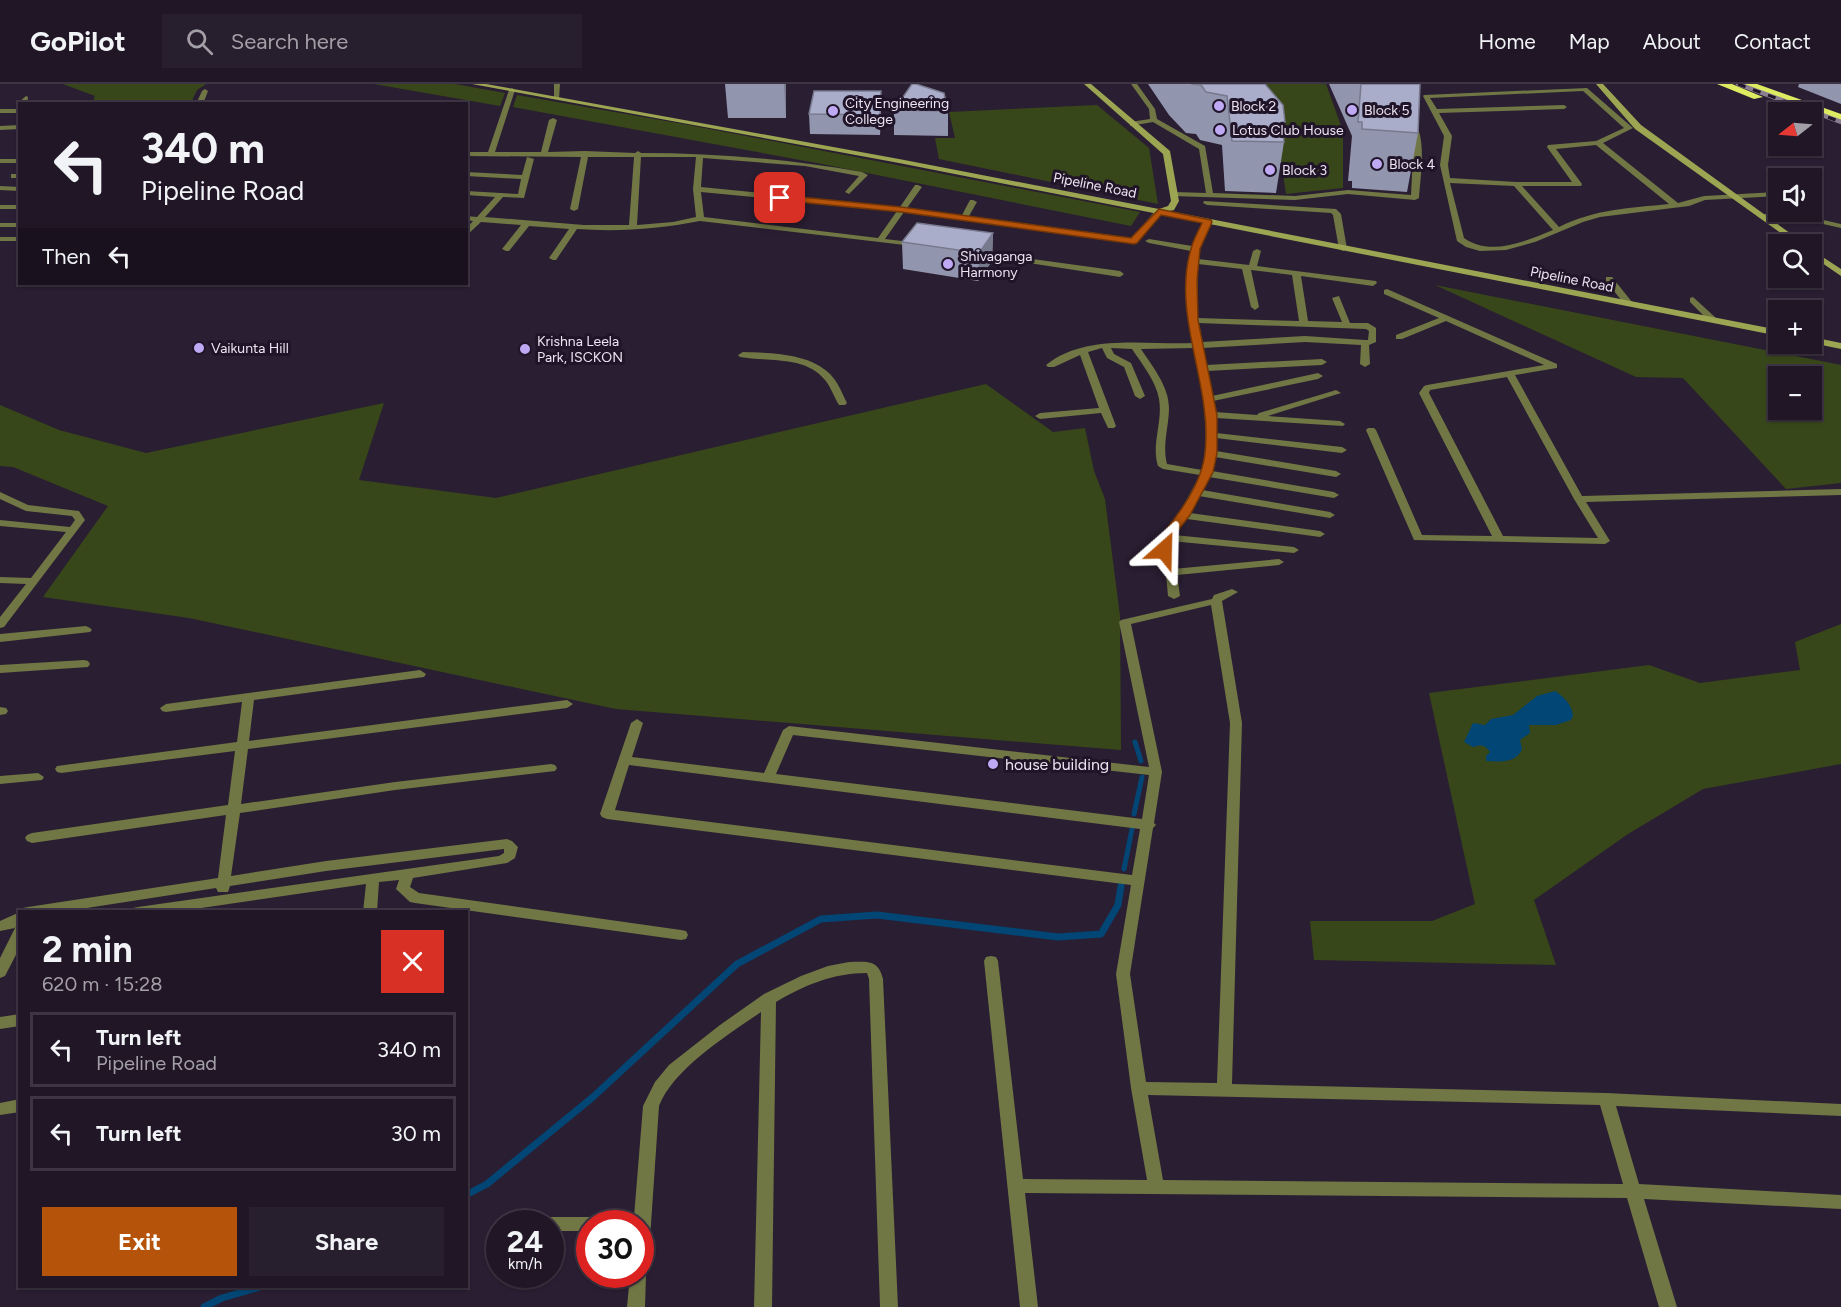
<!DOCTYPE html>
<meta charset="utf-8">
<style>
body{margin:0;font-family:Figtree,sans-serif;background:#281f2e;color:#f1f3f6;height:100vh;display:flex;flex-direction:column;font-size:22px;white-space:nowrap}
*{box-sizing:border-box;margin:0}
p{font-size:20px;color:#a29fa7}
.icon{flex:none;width:33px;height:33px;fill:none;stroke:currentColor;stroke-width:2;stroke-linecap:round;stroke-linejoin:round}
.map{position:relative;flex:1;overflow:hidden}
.sheet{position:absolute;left:18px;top:826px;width:450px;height:378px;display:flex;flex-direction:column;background:#201626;border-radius:0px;box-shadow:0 2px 4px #0004,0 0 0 2px #3d3543}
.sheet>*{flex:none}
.guide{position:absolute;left:18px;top:18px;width:450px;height:183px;border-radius:0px;box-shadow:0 2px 4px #0004,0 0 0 2px #3d3543;background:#201626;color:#f1f3f6;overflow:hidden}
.needle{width:39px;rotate:253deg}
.tools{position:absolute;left:1768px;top:18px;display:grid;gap:12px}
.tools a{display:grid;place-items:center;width:54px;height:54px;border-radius:0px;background:#201626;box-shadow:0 2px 4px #0004,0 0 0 2px #3d3543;font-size:30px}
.speed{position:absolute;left:486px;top:1126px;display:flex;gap:12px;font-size:30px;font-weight:700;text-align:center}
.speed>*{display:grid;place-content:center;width:78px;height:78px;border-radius:50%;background:#201626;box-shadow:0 2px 4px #0004,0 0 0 2px #3d3543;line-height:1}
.speed small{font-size:15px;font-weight:400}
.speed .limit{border:9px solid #d22;background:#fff;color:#111}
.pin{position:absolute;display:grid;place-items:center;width:51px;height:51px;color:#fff;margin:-26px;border-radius:12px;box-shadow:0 3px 9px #0006}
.me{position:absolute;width:66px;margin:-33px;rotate:25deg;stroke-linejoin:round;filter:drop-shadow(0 0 4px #0008)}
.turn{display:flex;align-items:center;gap:21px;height:126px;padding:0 24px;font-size:27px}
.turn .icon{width:78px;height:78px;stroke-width:2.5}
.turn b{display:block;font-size:42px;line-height:51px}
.then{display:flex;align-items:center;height:57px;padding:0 24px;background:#0003;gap:12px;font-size:22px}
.round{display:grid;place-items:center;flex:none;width:63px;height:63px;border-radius:0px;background:#281f2e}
.summary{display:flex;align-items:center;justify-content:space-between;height:102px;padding:0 24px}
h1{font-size:36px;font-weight:700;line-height:45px}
.action{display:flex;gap:12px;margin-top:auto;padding:12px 24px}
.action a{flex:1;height:69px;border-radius:0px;background:#b45309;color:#fff;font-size:24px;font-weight:700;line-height:69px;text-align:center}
.action a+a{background:#281f2e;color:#f1f3f6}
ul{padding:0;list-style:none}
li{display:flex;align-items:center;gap:18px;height:75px;margin:0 12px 9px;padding:0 12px;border:3px solid #3d3543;border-radius:0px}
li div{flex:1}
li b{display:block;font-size:22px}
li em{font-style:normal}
header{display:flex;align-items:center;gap:36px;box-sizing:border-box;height:84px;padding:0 30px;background:#201626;border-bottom:2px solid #3d3543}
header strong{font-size:28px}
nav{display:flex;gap:33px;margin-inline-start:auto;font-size:21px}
.search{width:420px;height:54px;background:#281f2e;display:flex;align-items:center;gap:15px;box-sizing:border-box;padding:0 21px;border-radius:0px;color:#a29fa7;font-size:22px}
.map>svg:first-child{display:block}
.green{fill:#384719;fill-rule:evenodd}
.water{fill:#024675}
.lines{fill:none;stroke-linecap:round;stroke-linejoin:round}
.stream-far1{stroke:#024675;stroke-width:5}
.stream{stroke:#024675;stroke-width:7}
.street{fill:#707644;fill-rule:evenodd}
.secondary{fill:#9ca552;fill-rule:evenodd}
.highway{fill:#ddeb63;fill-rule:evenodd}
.rail-casing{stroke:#897f90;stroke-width:4.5}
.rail{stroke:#201428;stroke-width:3;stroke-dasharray:8;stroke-linecap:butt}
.wall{fill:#9295ae}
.shaded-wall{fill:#77798d}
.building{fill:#aaadca;stroke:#77798d;stroke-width:1.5}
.route{fill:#b45309;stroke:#753606;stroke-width:1.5}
.poi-dot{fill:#bfa9f4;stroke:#201428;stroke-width:2}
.labels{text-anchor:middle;stroke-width:6;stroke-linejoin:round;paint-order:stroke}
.far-poi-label{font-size:14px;fill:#ece4f2;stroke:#201428;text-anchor:start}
.far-street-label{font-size:14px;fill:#ece4f2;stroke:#201428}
.poi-label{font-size:16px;fill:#ece4f2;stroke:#201428;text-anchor:start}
</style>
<header>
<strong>GoPilot</strong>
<div class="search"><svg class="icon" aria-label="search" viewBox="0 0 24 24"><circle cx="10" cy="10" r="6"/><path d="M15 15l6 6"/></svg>Search here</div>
<nav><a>Home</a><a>Map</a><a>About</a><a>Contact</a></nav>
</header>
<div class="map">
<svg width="1841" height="1223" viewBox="0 0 1841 1223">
<rect width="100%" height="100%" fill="#2a1e32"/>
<path class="green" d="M63,0h143l-9,6 -6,13 -99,1 3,-8z
M374,0h81l50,9 -5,13z
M1229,0h97l17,47v57l-57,6 -7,-46z
M517,11l172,30 451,87 -9,14 -309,-62 -309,-57z
M1097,21l52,43 9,56 -219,-45 -4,-21h20l-6,-26z
M1435,201l406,80v118l-55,6 -103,-111 -47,-1zM1812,292v34h-33v-34z
M986,300l67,48 32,-4 9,43 11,28 15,117 1,134 -505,-41 -427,-91 -146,-21 65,-91 -95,-39 -13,-1v-61l59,25 87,23 238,-50 -25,77 137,18z
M1841,540v140l-138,25 -75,45 -94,66 22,65 -242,-5 -4,-39h122l43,-17 -46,-211 220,-28 51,18 100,-13 -5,-28z"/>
<path class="water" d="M1555,607c9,6 17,13 18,25l-2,4 -15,5h-27l1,8 -10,7 2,9c-5,14 -23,13 -36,12v-5l4,-4c-5,-7 -8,-8 -17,-5l-9,-5 9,-19 12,2 6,-6 22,-4 24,-19z"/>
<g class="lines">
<path class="stream-far1" d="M1135,658l6,19
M1134,730l8,-37
M1124,785l8,-40"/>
<path class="stream" d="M466,1111l21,-11 106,-87 144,-133 84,-45 56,-4 181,22 43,-3 17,-29 3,-19
M204,1223l18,-9 38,-11"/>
<path class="street" d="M554,0h6l-1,15 -5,-1z
M1131,0h6l18,25 2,10 48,27 8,47 82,3 53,-6 63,5 3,-59 -6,-13 4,-2c16,11 8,58 7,77l-4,2 -67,-6 -53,6 -123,-4v-4h3l31,1 -7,-44 -46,-27 -23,4v-4l20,-3 -1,-10z
M512,4l3,2 -20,62h46l8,-32 4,-2 4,2 -9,32 37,-1 50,2 3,-2 3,2c75,0 148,6 221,19l6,3 -19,19 -4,-2 14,-16 -54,-10 -102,-8 -2,29 199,20 15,-22h3l4,2 -15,21 55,7 8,-15h3l4,2 -8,14 163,22 24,-28 7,2 -26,31h-3l-230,-31 -19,27 34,4h3v4l-222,-26c-41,8 -81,11 -123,8l-21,31h-3l-4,-2 20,-29 -40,-3 -20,25h-3l-4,-2 19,-24 -40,-3 -15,14v-7l7,-8 -7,-1v-4l11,1 18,-20 -29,-2v-4l52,3 3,-15 -55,-3v-4l56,3 5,-18 7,2 -10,39 -21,-1 -18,20 99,8h45l5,-68h-46l-10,52 -4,2 -4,-2 11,-52 -115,-1v-4h22l21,-62zM641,73h55l-3,32 3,28 -23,5 -36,3zM701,108l196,19 -19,27 -174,-21z
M1587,4l46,40 -30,15 75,60 26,-7 73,-4h2v4l-74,4 -16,6 -89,11 -17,5 -48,20 -29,8 -26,1 -14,-4 -9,-6 -17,-76 4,-29 -21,-40 1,-1zM1583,7l41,37 -28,13 -48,4 -1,2 25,35h-56l-66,-4 -2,-13 4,-29 -13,-23 125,-4 3,-2 -3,-2 -127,4 -7,-11zM1596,61l73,59c-39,4 -74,5 -110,23l-37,-41h59l1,-2 -26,-35zM1450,99l64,3 39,44c-27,11 -63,27 -89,8z
M205,5l3,2 -5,13h-7l6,-13z
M26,12l2,1v2l-4,5 -6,1v-2z
M0,25h20v4h-20z
M20,41v4l-20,1v-4z
M0,75h20v4h-20z
M11,90h9v4h-9z
M0,102l20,1v4l-20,-1z
M1204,117l132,8 5,5 6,35 -4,2 -4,-2 -6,-34 -2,-2 -124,-8 -4,-2z
M0,121h20v4h-20z
M1792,129l49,11v4l-49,-11 -31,1 -4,-2 4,-2z
M1204,136l7,2 -12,27 -1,10 51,6 4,-14 4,-2 4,2 -4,15 119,15 1,2 -4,3 -72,-10 7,45 34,1 -10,-24 7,-2 11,27h18l8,5v14l-7,3 1,19 -5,3 -5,-3 1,-19 -56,-3 -102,6 3,17 116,-6 5,3 -5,3 -115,6 5,25 106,-23 5,3 -5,3 -105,22 2,11 42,3 2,-2 74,-22 3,-1 5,3 -73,23 72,5 5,3 -2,2 -127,-8v15l126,14 5,3 -5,3 -126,-15v13l120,20 5,3 -5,3 -121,-20 -3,14 122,21 5,3 -5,3 -125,-21 -7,13 128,22 5,3 -5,3 -131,-22 -9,17 130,18 5,3 -5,3 -133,-18 -13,16 120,12 5,3 -5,3 -123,-12 -4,22 6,6 106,-10 5,3 -5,3 -102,10 3,21 -6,3 -6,-3 -2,-22 -5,-3 -4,-8 4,-26 18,-23 21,-39 -37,-6 -5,-3c-7,-22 5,-44 1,-67 -3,-18 -17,-35 -27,-50l-21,-1 3,6 17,9 14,33 -5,3 -5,-3 -11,-29 -17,-9 -5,-10 -14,4 28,74 -2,2h-6l-7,-15 -61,6 -5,-3 5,-3 59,-5 -19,-53 -26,12h-6l-2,-2c39,-32 100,-20 147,-22 -6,-31 -5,-62 -2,-92l-42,-8 -4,-2 4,-2 43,7zM1198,180l44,5 9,38 4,3 4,-3 -8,-37 41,5 7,46 -102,-3zM1198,239l168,6 3,2 -1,9h-3l-60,-4 -103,6zM1194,264c7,41 17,80 8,122l-35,-6c-5,-19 2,-38 2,-56 0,-22 -17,-42 -28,-59z
M0,139h20v4h-20z
M0,153h20v4h-20z
M974,167l146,20 4,3 -4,3 -143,-22 -4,-2z
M1606,193h6l20,25v4h-6l-20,-25z
M1387,205l170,75v4l-42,7 67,121 259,-7v6l-255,7 24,39 -5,3 -191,-4 -48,-110 2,-2h6l2,2 46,105 70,1 -73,-143 5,-7 3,-1 117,-20 -98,-44 -44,18h-6v-4l43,-17 -55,-24v-4zM1507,293l67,122 24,39 -95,-2 -74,-143 1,-3z
M1693,213l23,21v4h-6l-20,-20v-4z
M743,268c28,1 66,1 87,22 8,8 12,19 17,29l-2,2h-6c-5,-8 -8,-18 -14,-25 -20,-25 -58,-18 -85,-23l-2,-2z
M0,408l28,13 51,6 6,9 -81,107 -4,1v-11l26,-33 -26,-1v-6l31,1 35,-46 -66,-6v-6l70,7 5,-7 -3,-4 -46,-5 -26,-12z
M1232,505l6,3 -16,9 20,122 -10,361 374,9 235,11v12l-225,-10 23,78 202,11v14l-197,-10 33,108h-18l-32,-109 -602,-5 13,114h-18l-36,-346 2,-4 5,-1 5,1 2,4 25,218 124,1 -16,-92 -15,-114 15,-89 -524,-66 -5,-2 -2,-3 31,-91 6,-4 6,4 -11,34 132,16 19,-43 6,-4 360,41 -30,-145 2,-2 91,-21 2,-4zM1211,521l19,118 -13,360 -71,-1 -16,-108 23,-146 3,-3 -2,-2 8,-51 -31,-148zM793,651l356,40 -7,44 -366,-45zM629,681l511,64 -8,46 -517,-65zM1148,1011l452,10 23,79 -460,-4z
M86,542l4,2 2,2 -2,2 -90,10v-8z
M84,576l4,1 2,3 -2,3 -88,6v-8z
M420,586l6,4 -2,3 -170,23 -5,41 318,-41 6,4 -6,4 -319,41 -7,55 154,-22 156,-18 4,1 2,3 -2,3 -160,19 -155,23 -9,63 95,-15 181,-22 5,2 6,6 -3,11 -8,5 -94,15 -3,9 9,6 262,37 5,1 2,4 -2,4 -5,1 -266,-37 -5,-1 -14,-13 3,-9 -20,2 -2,30h-14l3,-28 -192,28h-43l2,-4 5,-1 361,-51 5,-3v-4l-178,22 -96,15 -2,6h-10l-2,-4 -155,24h-40l2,-4 5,-1 190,-29 8,-63 -194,28 -5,-2 -2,-3 2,-3 5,-2 196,-28 7,-54 -174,22 -4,-1 -2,-3 2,-3 180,-24 5,-40 -76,10 -4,-1 -2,-3 6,-4z
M0,623l6,1 2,3 -2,3 -6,1z
M38,689l6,4 -2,3 -42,4v-8z
M20,828v12l-5,4 -15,3v-10z
M20,843v20l-15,29 -5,2v-20l15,-30z
M849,878c18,0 29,-3 34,17l15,328h-18l-11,-328 -2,-6c-34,0 -62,12 -91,29l-4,305h-18l7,-295c-32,22 -88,57 -102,94l-8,118 -3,29 -2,5 -6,2v-36h-50v7h-39l-1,-7h-7l2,-5 6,-2h83l9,-111 12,-24 14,-17 51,-40 44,-31 37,-18 27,-10z
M20,930v12l-20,3v-12z
M20,1015v13l-20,3v-12z
M640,1184l4,2 2,5 -1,32h-18l3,-32h10z"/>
<path class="secondary" d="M472,0h14l413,75 260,50 9,-3 3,-5 -8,-47 -79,-70h7l79,67 9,50 -5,9 -5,1 610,119v6l-880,-173z
M1596,0h7l38,41 164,119h-9l-161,-115z
M1812,166l29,19v7l-29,-20z
M1812,253l29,6v6l-29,-6z"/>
<path class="highway" d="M1717,0h15l31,13 -9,2z
M1742,0h15l84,30v7z"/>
<g class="rail-casing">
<path id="rail" d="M1738,0l103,38"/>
</g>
<use href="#rail" class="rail"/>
</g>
<path class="wall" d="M725,0h61v34h-58z
M1148,0h117l20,38 -2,14 1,6 -8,51 -51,-2 -3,-46 -22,-5 -4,-6 -10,-1 -17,-18z
M1329,0h91l-2,49 -11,59 -55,-4v-7h-4l4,-45z
M1799,0h42v20l-43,-17z
M894,26l54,1v25l-54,-1z
M881,27l-1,24 -70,-1 -1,-20z
M993,149l-1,28 -14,20 -75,-12 -1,-27z"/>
<path class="shaded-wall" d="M784,0h2v34z
M881,7v20l-1,24v-20z
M993,149l-1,28 -14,20 1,-28z"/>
<path class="building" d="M912,0h4l28,9 4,18 -54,-1z
M1191,0h74l18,21 2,17h-3l2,20 -52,-1 -5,-45 -21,-4 -5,-7z
M1361,0h59l-2,49 -56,-4v-7h-4z
M814,7h67l-1,24 -71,-1z
M917,139l76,10 -14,20 -77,-11z"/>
<path class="route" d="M780,111l121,12 230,31 28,-29 52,11 1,2 -12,27 -3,31 1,40 19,95v38l-4,19 -23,43 -18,23 -4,15 -4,1 -6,-4c2,-15 10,-22 19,-35 13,-17 26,-41 28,-62 8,-67 -34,-138 -14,-204 2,-9 7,-17 11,-26l-41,-8 -24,28 -3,1 -233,-32 -124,-12 -1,-2z"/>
<g class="poi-dot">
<circle cx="1219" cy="22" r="6"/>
<circle cx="1352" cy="26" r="6"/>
<circle cx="833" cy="27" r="6"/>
<circle cx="1220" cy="46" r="6"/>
<circle cx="1377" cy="80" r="6"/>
<circle cx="1270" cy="86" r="6"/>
<circle cx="948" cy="180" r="6"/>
<circle cx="199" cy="264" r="6"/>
<circle cx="525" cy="265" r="6"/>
<circle cx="993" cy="680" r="6"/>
</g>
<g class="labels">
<g class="far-poi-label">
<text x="845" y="24">City Engineering<tspan x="845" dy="16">College</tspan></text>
<text x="1231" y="27">Block 2</text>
<text x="1364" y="31">Block 5</text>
<text x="1232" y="51">Lotus Club House</text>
<text x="1389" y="85">Block 4</text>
<text x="1282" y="91">Block 3</text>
<text x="960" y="177">Shivaganga<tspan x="960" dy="16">Harmony</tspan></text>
<text x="537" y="262">Krishna Leela<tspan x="537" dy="16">Park, ISCKON</tspan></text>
<text x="211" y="269">Vaikunta Hill</text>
</g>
<g class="far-street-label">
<text transform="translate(1095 101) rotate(11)" y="5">Pipeline Road</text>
<text transform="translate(1572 195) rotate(11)" y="5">Pipeline Road</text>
</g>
<g class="poi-label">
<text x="1005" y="686">house building</text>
</g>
</g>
</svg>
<div class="tools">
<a><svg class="needle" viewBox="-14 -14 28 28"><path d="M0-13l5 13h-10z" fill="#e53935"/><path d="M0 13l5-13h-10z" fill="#a29fa7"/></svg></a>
<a><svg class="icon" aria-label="sound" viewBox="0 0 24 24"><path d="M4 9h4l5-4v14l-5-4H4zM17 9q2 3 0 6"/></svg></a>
<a><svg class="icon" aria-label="search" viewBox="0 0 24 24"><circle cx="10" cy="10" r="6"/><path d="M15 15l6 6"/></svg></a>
<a>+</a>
<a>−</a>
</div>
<div class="speed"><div>24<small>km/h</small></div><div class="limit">30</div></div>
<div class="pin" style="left:780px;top:114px;background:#d93025"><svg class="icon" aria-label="arrive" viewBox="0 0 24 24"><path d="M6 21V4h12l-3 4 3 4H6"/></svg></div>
<svg class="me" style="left:1164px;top:466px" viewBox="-20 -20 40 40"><path d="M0-17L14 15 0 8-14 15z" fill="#b45309" stroke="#fff" stroke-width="4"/></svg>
<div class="guide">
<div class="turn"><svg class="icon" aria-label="left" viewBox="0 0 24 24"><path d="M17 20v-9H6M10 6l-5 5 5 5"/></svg><div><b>340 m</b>Pipeline Road</div></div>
<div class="then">Then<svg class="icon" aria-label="left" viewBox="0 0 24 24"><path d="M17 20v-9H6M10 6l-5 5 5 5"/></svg></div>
</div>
<section class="sheet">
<div class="summary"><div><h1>2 min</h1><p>620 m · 15:28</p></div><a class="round" style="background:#d93025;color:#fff"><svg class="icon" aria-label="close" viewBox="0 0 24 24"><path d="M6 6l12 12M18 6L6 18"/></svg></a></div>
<ul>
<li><svg class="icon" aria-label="left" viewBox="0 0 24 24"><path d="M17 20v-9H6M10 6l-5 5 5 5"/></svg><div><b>Turn left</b><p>Pipeline Road</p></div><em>340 m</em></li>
<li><svg class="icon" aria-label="left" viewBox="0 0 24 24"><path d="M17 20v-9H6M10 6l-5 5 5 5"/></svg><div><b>Turn left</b></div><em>30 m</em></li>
</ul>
<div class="action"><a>Exit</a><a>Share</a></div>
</section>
</div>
